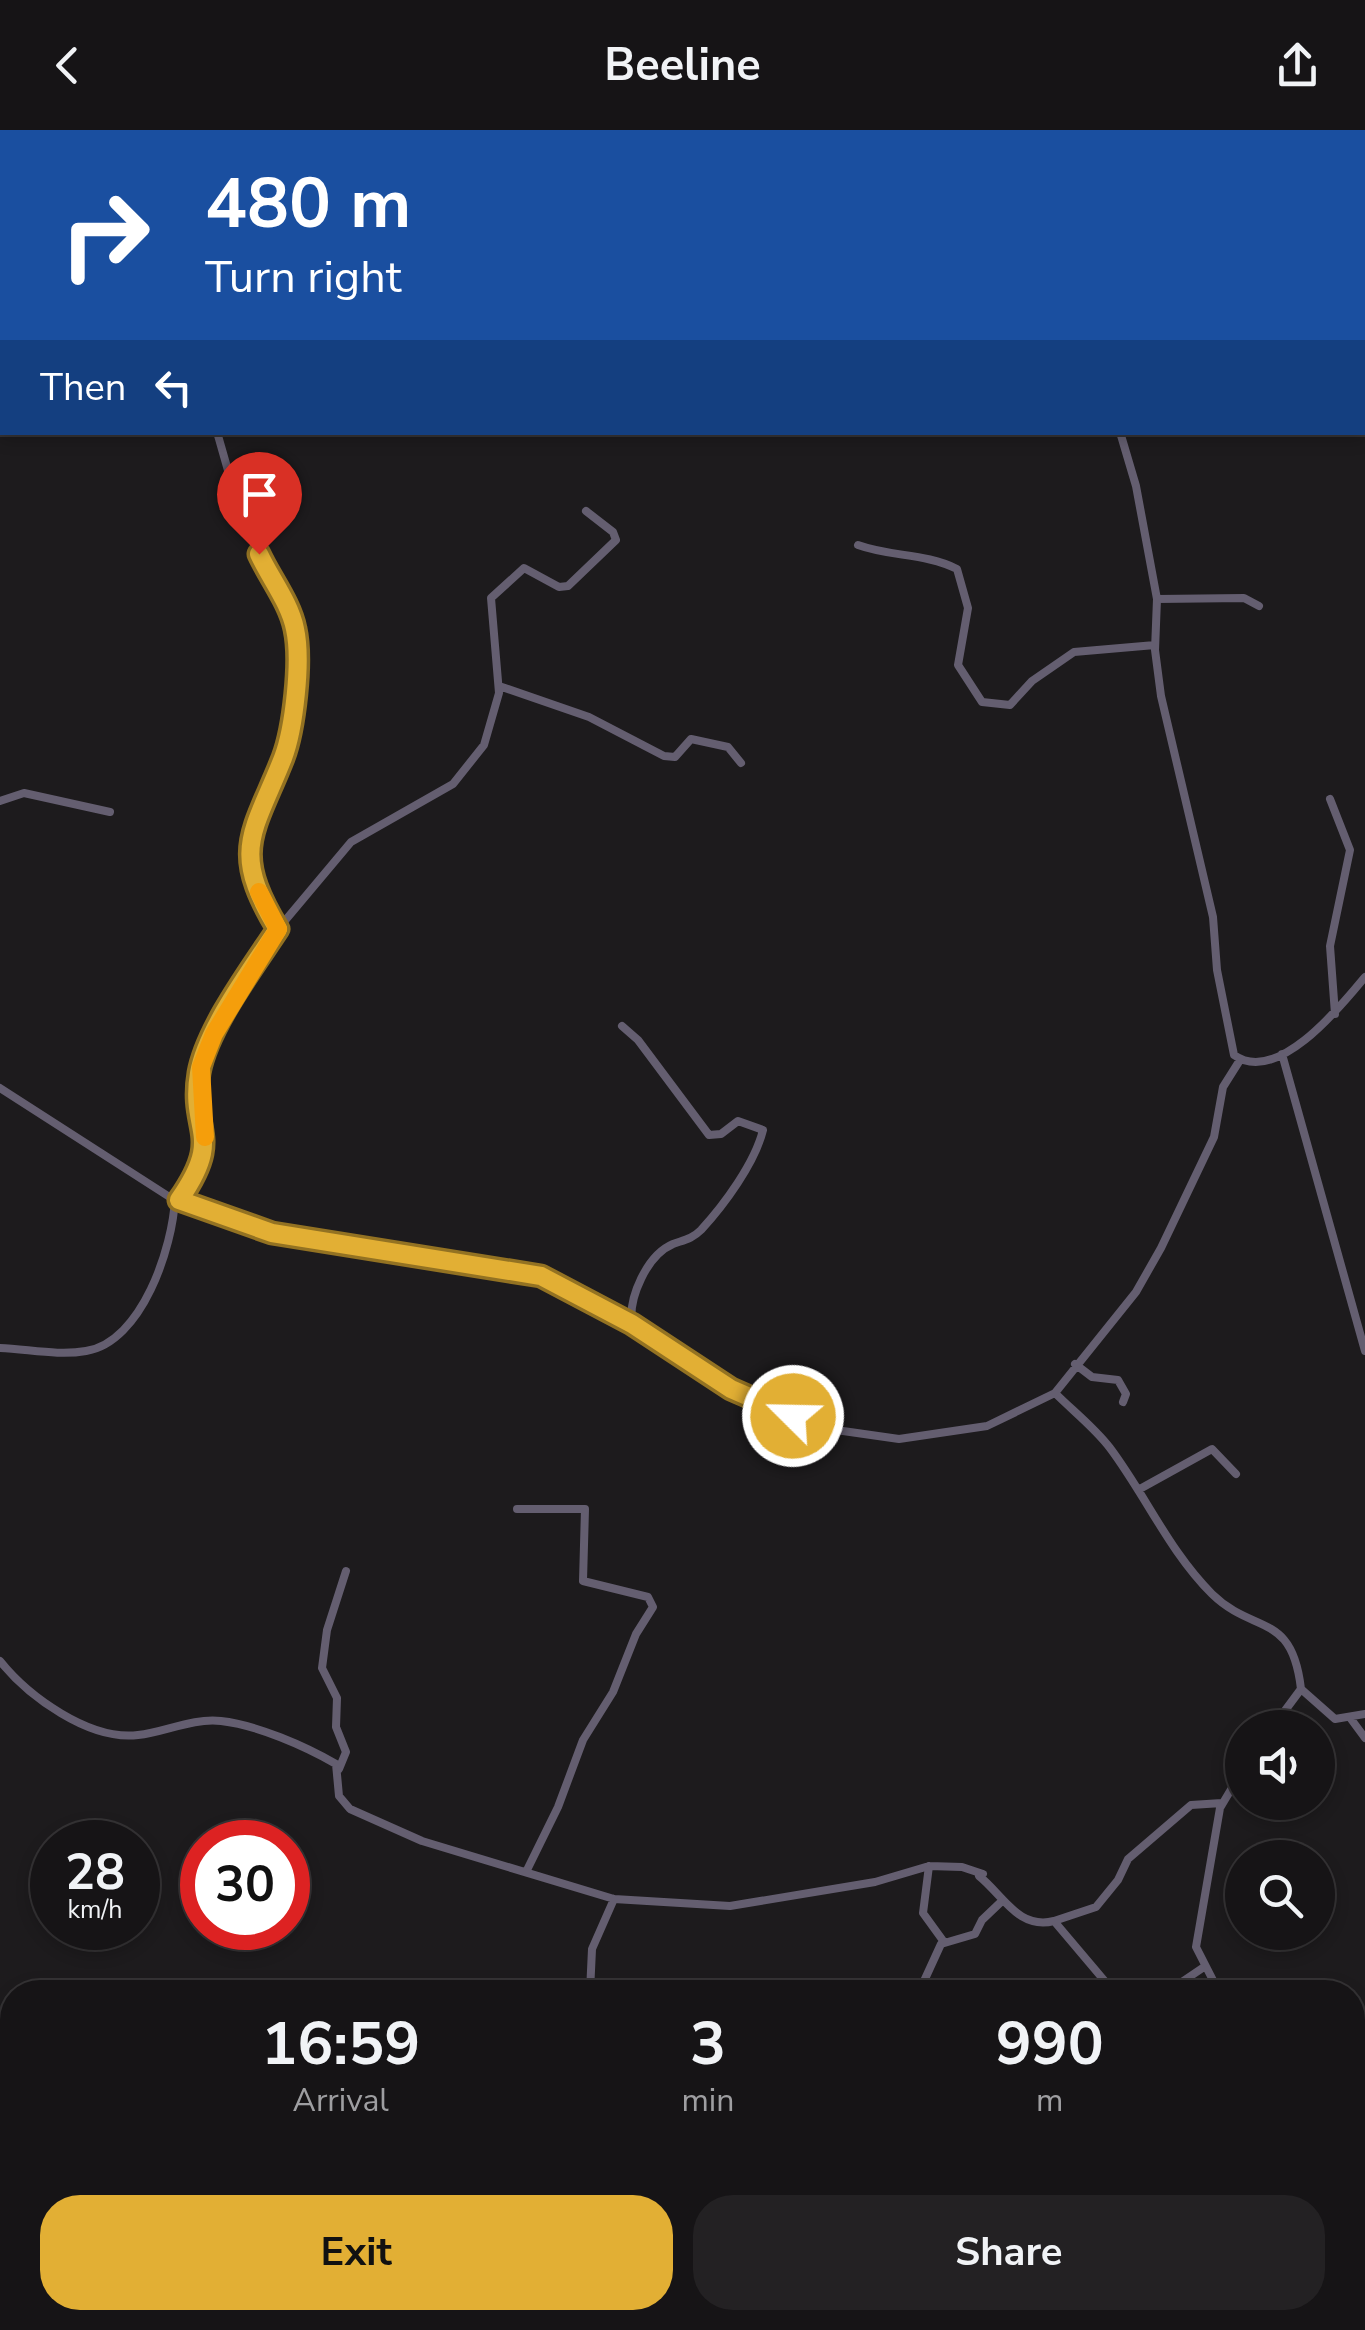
<!DOCTYPE html>
<style>
body{margin:0;font-family:"Nunito Sans",sans-serif;background:#232123;color:#f1f3f6;height:100vh;display:flex;flex-direction:column;font-size:38px;white-space:nowrap}
*{box-sizing:border-box;margin:0}
p{font-size:32px;color:#9e9ea1}
.icon{flex:none;width:55px;height:55px;fill:none;stroke:currentColor;stroke-width:2;stroke-linecap:round;stroke-linejoin:round}
.map{position:relative;flex:1;overflow:hidden}
.sheet{position:absolute;left:0px;top:1850px;width:1365px;height:350px;display:flex;flex-direction:column;background:#161416;border-radius:40px 40px 0 0;box-shadow:0 5px 15px #0003,0 0 0 2px #353335}
.sheet>*{flex:none}
.top-card{position:absolute;left:0px;top:0px;width:1365px;height:305px;box-shadow:0 5px 15px #0003,0 0 0 2px #353335;background:#1a4fa0;color:#fff;overflow:hidden}
.buttons{position:absolute;left:1225px;top:1580px;display:grid;gap:20px}
.buttons a{display:grid;place-items:center;width:110px;height:110px;border-radius:50%;background:#161416;box-shadow:0 5px 15px #0003,0 0 0 2px #353335;font-size:50px}
.speed{position:absolute;left:30px;top:1690px;display:flex;gap:20px;font-size:50px;font-weight:700;text-align:center}
.speed>*{display:grid;place-content:center;width:130px;height:130px;border-radius:50%;background:#161416;box-shadow:0 5px 15px #0003,0 0 0 2px #353335;line-height:1}
.speed small{font-size:25px;font-weight:400}
.speed .limit{border:15px solid #d22;background:#fff;color:#111}
.pin{position:absolute;display:grid;place-items:center;width:85px;height:85px;color:#fff;margin:-102px -42px;border-radius:50% 50% 50% 0;rotate:-45deg;box-shadow:0 0 10px #0007}
.pin .icon{rotate:45deg}
.me{position:absolute;width:110px;margin:-55px;rotate:293deg;stroke-linejoin:round;filter:drop-shadow(0 0 8px #0008)}
.turn{display:flex;align-items:center;gap:35px;height:210px;padding:0 40px;font-size:45px}
.turn .icon{width:130px;height:130px;stroke-width:2.5}
.turn b{display:block;font-size:70px;line-height:85px}
.then{display:flex;align-items:center;height:95px;padding:0 40px;background:#0003;gap:20px;font-size:38px}
.eta{display:flex;justify-content:space-evenly;align-items:center;height:170px;text-align:center}
.eta b{font-size:60px;font-weight:700;line-height:70px}
.cta{display:flex;gap:20px;margin-top:auto;padding:20px 40px}
.cta a{flex:1;height:115px;border-radius:40px;background:#e2af34;color:#111;font-size:40px;font-weight:700;line-height:115px;text-align:center}
.cta a+a{background:#232123;color:#f1f3f6}
header{display:flex;justify-content:space-between;align-items:center;height:130px;padding:0 40px;background:#161416;font-size:45px;font-weight:700}
.map>svg:first-child{display:block}
.lines{fill:none;stroke-linecap:round;stroke-linejoin:round}
.minor{stroke:#645e70;stroke-width:8}
.route-casing{stroke:#937222;stroke-width:25}
.route{stroke:#e2af34;stroke-width:18}
.slow{stroke:#f59e0b;stroke-width:18}
</style>
<header><svg class="icon" aria-label="back" viewBox="0 0 24 24"><path d="M15 5l-7 7 7 7"/></svg>Beeline<svg class="icon" aria-label="share" viewBox="0 0 24 24"><path d="M12 15V3M7 8l5-5 5 5M5 13v7h14v-7"/></svg></header>
<div class="map">
<svg width="1365" height="2200" viewBox="0 0 1365 2200">
<rect width="100%" height="100%" fill="#1d1b1d"/>
<g class="lines">
<path class="minor" d="M426,0v2
M684,0l2,2
M893,0l3,2
M1010,2l3,-2
M1362,164h3
M217,302l24,84 55,116 -6,104 -38,89 -3,23 3,29 26,52
M1120,302l16,54 21,113 -2,51 6,46 52,221 4,53 17,85c43,31 107,-49 131,-78
M858,415c33,12 67,8 99,24l11,39 -10,57 24,37 28,3 22,-24 42,-29 81,-7
M1157,469l87,-1 15,8
M499,556l90,31 75,39 11,1 16,-18 37,8 13,16
M1330,669l20,51 -20,96 5,68
M0,671l24,-8 86,19
M622,896l16,14 71,95 12,-1 17,-13 25,9c-8,33 -39,75 -62,100 -9,9 -17,10 -28,14 -26,11 -45,54 -41,80
M1282,924l83,297
M0,958l168,108 104,37 269,43 226,130 69,24 63,9 88,-13 68,-33 81,-101 25,-44 53,-111 9,-50 17,-27
M179,1070l26,-48 -4,-85 13,-33 64,-105 73,-87 102,-58 31,-39 15,-52 -8,-95 33,-30 35,19 9,-1 48,-46 -3,-8 -27,-21
M0,1218c28,1 58,8 86,3 56,-9 87,-104 89,-153
M1075,1234l17,13 26,3 8,14 -3,8
M1055,1263c18,18 40,35 55,55 36,48 59,103 102,146 42,41 80,17 89,95l-29,39
M1138,1360l74,-41 24,25
M517,1379h68l-2,72 65,16 5,10 -17,27 -23,58 -30,48 -25,67 -31,63
M0,1531c28,35 89,80 138,74 28,-3 53,-17 83,-14 36,4 84,25 115,43l3,32 11,13 72,32 192,58 116,7 145,-24 54,-16 33,1 21,7 -4,2c24,19 39,54 75,45l60,71
M1301,1559l34,30 30,-5
M1351,1589l14,19
M339,1639l7,-17 -10,-25 1,-29 -15,-30 5,-38 19,-59
M929,1736l-6,47 21,29
M1054,1791l42,-14 22,-27 10,-21 63,-54 31,-2
M590,1862l2,-43 22,-50
M919,1862l22,-48 34,-10 7,-14 21,-20
M1167,1862l37,-25
M1219,1862l-23,-45 24,-139 22,-37
M1252,1862l8,-4 9,4
M0,1926l12,29
M1352,1945l13,21
M0,2033l12,10
M1352,2040l13,2
M136,2188l5,12
M789,2188h18
M843,2188h12
M1053,2188c15,9 46,12 62,2
M1283,2188l1,12"/>
</g>
<g class="lines">
<g class="route-casing">
<path id="route" d="M259,424c11,24 31,49 36,75 7,32 -1,100 -12,129 -30,76 -53,92 -5,171 -25,38 -71,99 -79,144 -10,60 26,61 -20,127l93,33 269,43 91,48 99,65 62,27"/>
</g>
<use href="#route" class="route"/>
<path class="slow" d="M205,1007l-4,-70 13,-33 64,-105 -19,-37"/>
</g>
</svg>
<div class="buttons">
<a><svg class="icon" aria-label="sound" viewBox="0 0 24 24"><path d="M4 9h4l5-4v14l-5-4H4zM17 9q2 3 0 6"/></svg></a>
<a><svg class="icon" aria-label="search" viewBox="0 0 24 24"><circle cx="10" cy="10" r="6"/><path d="M15 15l6 6"/></svg></a>
</div>
<div class="speed"><div>28<small>km/h</small></div><div class="limit">30</div></div>
<div class="pin" style="left:259px;top:424px;background:#d93025"><svg class="icon" aria-label="arrive" viewBox="0 0 24 24"><path d="M6 21V4h12l-3 4 3 4H6"/></svg></div>
<svg class="me" style="left:793px;top:1286px" viewBox="-20 -20 40 40"><circle r="17" fill="#e2af34" stroke="#fff" stroke-width="3"/><path d="M0-11L8 9 0 5-8 9z" fill="#fff"/></svg>
<div class="top-card">
<div class="turn"><svg class="icon" aria-label="right" viewBox="0 0 24 24"><path d="M7 20v-9h11M14 6l5 5-5 5"/></svg><div><b>480 m</b>Turn right</div></div>
<div class="then">Then<svg class="icon" aria-label="left" viewBox="0 0 24 24"><path d="M17 20v-9H6M10 6l-5 5 5 5"/></svg></div>
</div>
<section class="sheet">
<div class="eta">
<div><b>16:59</b><p>Arrival</p></div>
<div><b>3</b><p>min</p></div>
<div><b>990</b><p>m</p></div>
</div>
<div class="cta"><a>Exit</a><a>Share</a></div>
</section>
</div>
